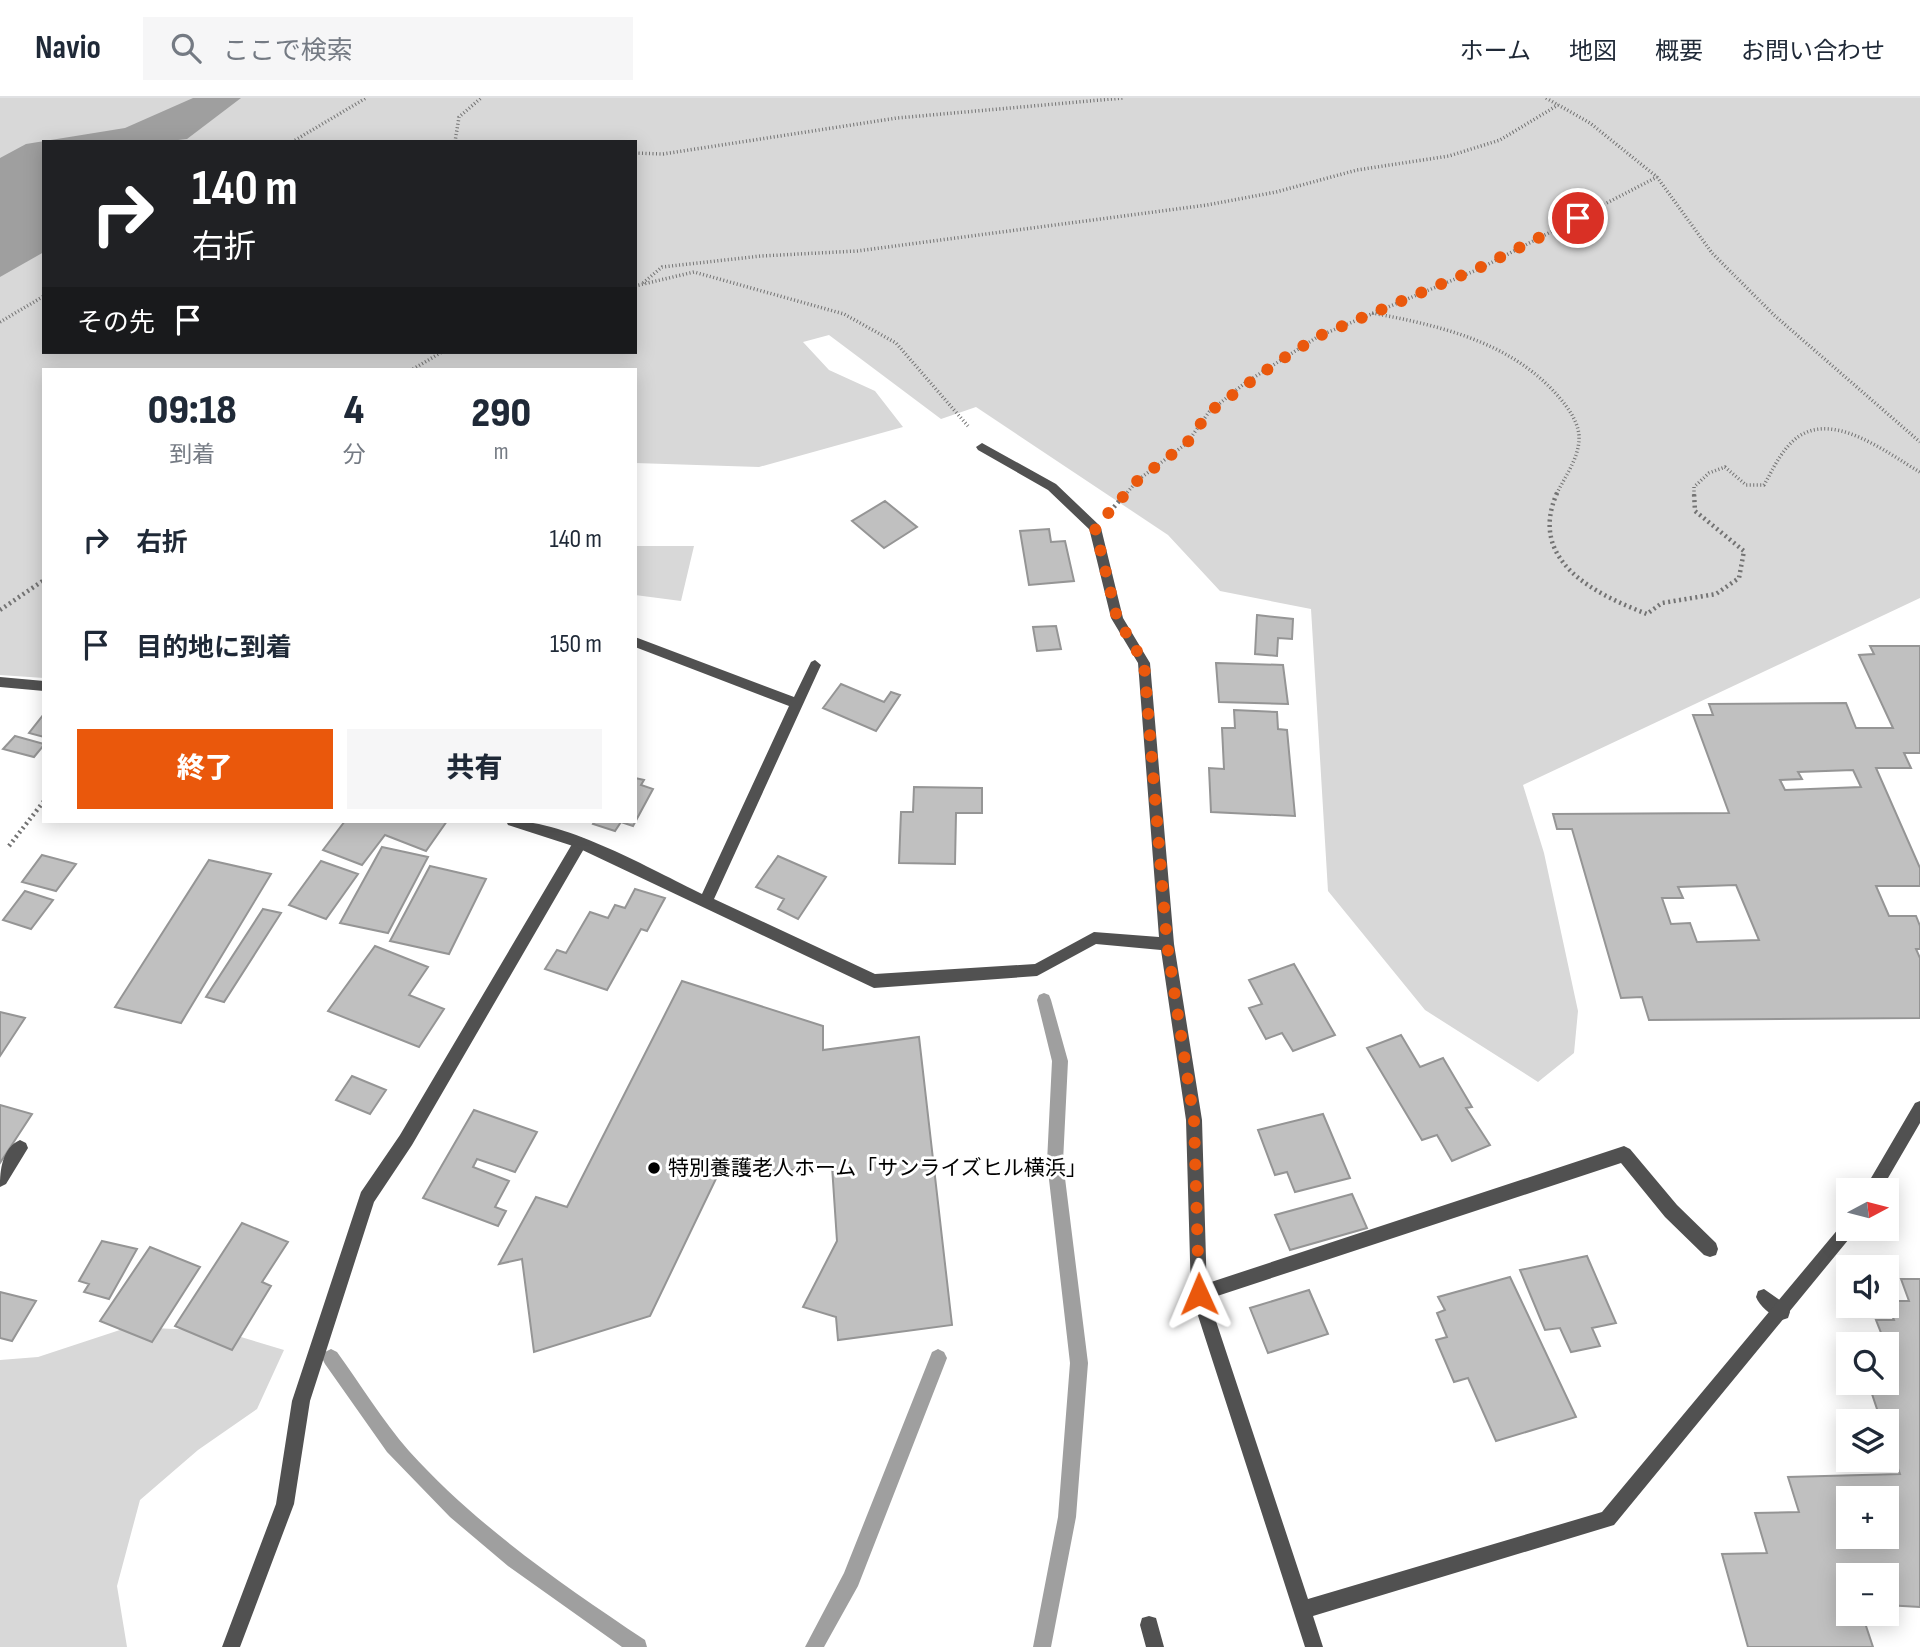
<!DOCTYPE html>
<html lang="ja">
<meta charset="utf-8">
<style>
body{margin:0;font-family:"Sofia Sans Condensed","Noto Sans JP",sans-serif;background:#f6f6f7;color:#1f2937;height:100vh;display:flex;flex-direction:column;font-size:26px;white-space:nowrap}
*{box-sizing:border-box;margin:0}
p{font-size:23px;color:#747a83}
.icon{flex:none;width:38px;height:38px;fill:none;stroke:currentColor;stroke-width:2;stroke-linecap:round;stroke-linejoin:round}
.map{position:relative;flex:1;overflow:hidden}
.details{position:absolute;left:42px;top:270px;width:595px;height:455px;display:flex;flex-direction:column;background:#fff;border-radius:0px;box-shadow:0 4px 18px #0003}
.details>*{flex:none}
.top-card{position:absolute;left:42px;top:42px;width:595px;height:214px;border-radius:0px;box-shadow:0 4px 18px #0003;background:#202124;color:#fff;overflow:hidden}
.needle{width:46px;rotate:83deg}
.tools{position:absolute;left:1836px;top:1080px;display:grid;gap:14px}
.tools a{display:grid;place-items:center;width:63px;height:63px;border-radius:0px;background:#fff;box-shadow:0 4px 18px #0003;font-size:35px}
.pin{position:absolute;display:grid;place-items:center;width:60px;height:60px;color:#fff;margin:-30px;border:4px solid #fff;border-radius:50%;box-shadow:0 2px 7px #0007}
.me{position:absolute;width:77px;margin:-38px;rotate:359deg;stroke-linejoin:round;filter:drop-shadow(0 0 5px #0008)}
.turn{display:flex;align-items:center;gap:24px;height:147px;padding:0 35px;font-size:32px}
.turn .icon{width:91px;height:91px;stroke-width:2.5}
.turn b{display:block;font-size:49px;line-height:60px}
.then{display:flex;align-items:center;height:66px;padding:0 35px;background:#0003;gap:14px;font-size:26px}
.eta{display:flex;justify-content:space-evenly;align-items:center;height:119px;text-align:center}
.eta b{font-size:42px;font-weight:800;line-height:49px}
.action{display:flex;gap:14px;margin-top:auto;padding:14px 35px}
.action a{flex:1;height:80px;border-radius:0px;background:#ea580c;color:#fff;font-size:28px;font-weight:800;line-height:80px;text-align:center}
.action a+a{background:#f6f6f7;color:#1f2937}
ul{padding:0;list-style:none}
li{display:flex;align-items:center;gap:21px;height:105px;padding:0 35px}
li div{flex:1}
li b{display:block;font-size:26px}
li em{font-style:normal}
header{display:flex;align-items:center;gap:42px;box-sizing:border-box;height:98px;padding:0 35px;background:#fff;border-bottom:2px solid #e0e1e3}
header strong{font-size:33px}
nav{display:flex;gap:38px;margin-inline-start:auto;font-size:24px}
.search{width:490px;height:63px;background:#f6f6f7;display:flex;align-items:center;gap:18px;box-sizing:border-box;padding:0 24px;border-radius:0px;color:#747a83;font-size:26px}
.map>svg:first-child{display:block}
.green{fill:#d8d8d8;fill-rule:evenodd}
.water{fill:#9f9f9f}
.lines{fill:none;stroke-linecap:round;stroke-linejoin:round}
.stream{fill:#9f9f9f;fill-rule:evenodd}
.building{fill:#c0c0c0;stroke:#959595;stroke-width:2;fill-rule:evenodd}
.path-far1{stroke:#737373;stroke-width:3.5;stroke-dasharray:1 2.5;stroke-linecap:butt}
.path{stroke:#737373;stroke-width:4.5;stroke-dasharray:2 3.5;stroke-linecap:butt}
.lane{fill:#515151;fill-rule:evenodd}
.street{fill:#515151;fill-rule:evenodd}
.route{stroke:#ea580c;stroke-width:12;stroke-dasharray:0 21.6}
.poi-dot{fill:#000;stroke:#fff;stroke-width:2.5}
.labels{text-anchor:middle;stroke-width:6;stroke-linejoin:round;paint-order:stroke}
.poi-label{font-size:21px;fill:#000;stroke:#fff;text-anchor:start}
</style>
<header>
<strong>Navio</strong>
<div class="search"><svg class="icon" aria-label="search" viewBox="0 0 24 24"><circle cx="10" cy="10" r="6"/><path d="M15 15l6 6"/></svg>ここで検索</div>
<nav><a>ホーム</a><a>地図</a><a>概要</a><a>お問い合わせ</a></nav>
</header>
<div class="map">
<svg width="1920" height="1549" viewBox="0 0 1920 1549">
<rect width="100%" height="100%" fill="#fff"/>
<path class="green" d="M0,0h1920v500l-397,187 21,68 34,158 -4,42 -36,29 -113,-72 -97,-119 -17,-282 -91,-18 -52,-56 -192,-128 -35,12 -112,-84 -26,7 26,28 46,21 28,36 -144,40 -124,-4v-94h-591v309l-44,-3zM44,44h591v210h-591z
M635,448h59l-13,55 -46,-6z
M129,1229l92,4 63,19 -27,59 -59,41 -58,50 -23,86 10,61h-127v-287l38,-3z"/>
<path class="water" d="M193,0h48l-54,41 -27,3h-116v110l-44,25v-119l26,-14 99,-16z"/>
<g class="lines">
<path class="stream" d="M1044,895l5,2 2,5 17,61 -5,101 25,201 -12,154 -25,130h-18l25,-130 12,-154 -23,-201 5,-101 -15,-61 2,-5z
M331,1251l6,3c24,33 45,68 72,99 68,75 152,133 236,189l2,7h-25l-114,-81 -58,-49 -63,-65 -62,-88 -3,-6 3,-6z
M938,1251l6,3 3,6 -89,228 -34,61h-19l39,-74 88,-221z"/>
</g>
<path class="building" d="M885,403l32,26 -33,21 -32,-27z
M1049,431l2,13 14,-1 9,40 -45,4 -9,-54z
M1257,517l36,4 -1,20 -14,-1 -1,18 -22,-2z
M1056,528l5,23 -24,2 -4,-24z
M1870,548h50v107h-16l7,15h-35l44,100v18h-44l13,30h27l4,10v23h-4l4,9v60l-271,2 -7,-23 -21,1 -49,-169h-15l-4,-15 176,-1 -36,-98h20l-4,-11 137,-1 10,25h37l-34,-73 15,-1zM1853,672l8,17 -76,3 -5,-10 22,-1 -4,-7zM1736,787l23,55 -62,2 -7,-19 -19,1 -9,-26h21l-5,-11z
M1216,565l67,2 5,39 -69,-2z
M841,586l43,18 7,-10 9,3 -24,36 -53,-23z
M1234,612l43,2 1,17 9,1 8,86 -84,-4 -2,-44 15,1 -2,-41h13z
M44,616v23l-15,-4z
M15,638l29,8v1l-10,12 -31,-8z
M635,680l9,2 -3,5 12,4 -20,37 -12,-4 -6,9 -22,-7 2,-3h40z
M914,689l68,1v25h-26l-1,51 -56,-1 2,-51h12z
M345,723h102l-21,30 -41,-16 -23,30 -39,-15z
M382,749l46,10 -40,76 -48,-10z
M42,757l34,9 -20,27 -34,-9z
M778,758l48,21 -28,42 -20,-10 6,-10 -28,-12z
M209,762l62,14 -90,149 -66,-16z
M321,763l37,13 -32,45 -37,-14z
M430,768l56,13 -37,75 -59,-13z
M635,791l30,9 -18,33 -6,-2 -34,61 -62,-21 12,-19 9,3 24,-41 18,6 7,-13 10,3z
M25,793l28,9 -22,29 -28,-9z
M263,811l18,4 -57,89 -18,-5z
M375,848l53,21 -19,28 35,14 -25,38 -91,-36z
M1294,866l41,71 -42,16 -11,-18 -16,6 -17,-31 13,-4 -13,-24z
M682,883l141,45v24l96,-13 33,288 -114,15 -2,-23 -33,-10 34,-66 -5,-75 -67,6 -41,-10 -74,154 -116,36 -12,-93 -23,5 37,-67 31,10z
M0,914l25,6 -25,38z
M1401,937l19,32 23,-9 29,49 -6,1 24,37 -38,16 -15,-26 -15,5 -55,-92z
M352,978l34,14 -16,24 -34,-14z
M0,1007l32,9 -32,49z
M474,1012l63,22 -22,40 -38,-13 -4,8 36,14 -14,26 11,4 -8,15 -75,-28z
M1323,1016l27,64 -55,14 -8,-20 -12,3 -17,-45z
M1352,1096l15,34 -77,22 -15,-35z
M242,1125l46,19 -26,40 9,4 -39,64 -57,-24z
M102,1143l35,8 -28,50 -25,-7 5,-8 -10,-3z
M150,1149l50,20 -48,75 -52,-21z
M1587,1158l29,67 -24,5 8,18 -29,6 -11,-24 -15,2 -25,-60z
M1510,1179l66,140 -80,24 -28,-63 -14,4 -18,-42 11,-3 -10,-24 8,-3 -7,-13z
M1901,1181h19v328l-34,-2v-30h-38v39h14l11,33h-125l-26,-93 45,-1 -12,-40 44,-1 -11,-35 112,-3 -14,-38v-15h-5l-13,-39h18v-38l-32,-1h31l-9,-23h18l-8,-19h23zM1848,1400h38v38h-38z
M1309,1192l19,44 -60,19 -18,-45z
M0,1194l36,9 -24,40 -12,-3z"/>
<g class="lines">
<path class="path-far1" d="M1546,0l44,25 67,54 55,76 62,62 146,127
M292,44l74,-44
M455,44l4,-25 22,-19
M635,55l28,1 234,-36 226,-20
M643,185l19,-16 99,-11 96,-5 350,-46 69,-13 81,-22 92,-14 51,-16 58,-35
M635,188l59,-14 150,42 52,29 72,83
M1372,215c70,13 144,30 191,89 8,10 17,24 16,38 -1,20 -15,38 -23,55
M0,224l44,-26
M413,271l29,-17
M1125,397l13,-15 49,-37 22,-31 36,-29 74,-47 160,-67 178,-92
M1694,397v-8l15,-14 16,-6 21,18h18c8,-14 15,-30 27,-42 37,-38 95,10 129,29"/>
<path class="path" d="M1557,395c-30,68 38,101 90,121l15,-11 54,-9 23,-16 5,-27 -49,-40 -1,-18
M1114,409l12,-14
M0,512l44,-30
M9,748l35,-45"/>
<path class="lane" d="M982,345l74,41 43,41v6h-8l-43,-41 -70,-40 -2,-3z
M580,739l5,2 2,4 -2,4 -173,298 -38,57 -64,199 -16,103 -54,143h-18l54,-143 16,-103 69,-209 39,-57 175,-296z
M1624,1048l6,3 47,56 39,38 2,6 -2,6 -6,2 -6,-2 -39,-38 -44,-54 -422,139 -6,-2 -2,-6 2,-6 6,-2z
M1764,1191l24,17 2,6 -2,6 -6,2c-10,-4 -22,-13 -26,-23l2,-6z"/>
<path class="street" d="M1095,426l6,4 22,90 27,45 24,281 28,176 5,174 101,305 294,-87 242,-290 4,-1v7h10l-244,297 -301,91 10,31h-18l-114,-353 -5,-174 -25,-170 -65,-6 -59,32 -163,12 -298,-141 -68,-22 -2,-4c56,-3 144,48 196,73l87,-188 -154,-59v-10l159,60 17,-35 4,-2 6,5 -107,234 161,75 160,-10 59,-32 65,5 -21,-274 -27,-45 -22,-90z
M0,579l44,4v10l-44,-4z
M1920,1003v22l-39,67h-17l51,-87z
M20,1042l6,3 2,5 -22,36 -6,3c0,-17 2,-39 20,-47z
M1149,1518l7,2 8,29h-18l-6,-22 2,-7z"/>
</g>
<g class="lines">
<path class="route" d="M1199,1196l-5,-174 -27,-176 -23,-281 -27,-45 -22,-90 43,-48 49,-37 22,-31 73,-53 37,-23 160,-68 99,-50"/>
</g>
<circle class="poi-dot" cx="654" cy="1070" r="7"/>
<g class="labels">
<g class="poi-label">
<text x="668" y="1077">特別養護老人ホーム「サンライズヒル横浜」</text>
</g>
</g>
</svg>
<div class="tools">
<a><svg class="needle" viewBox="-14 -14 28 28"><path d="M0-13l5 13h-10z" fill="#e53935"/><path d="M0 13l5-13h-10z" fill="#747a83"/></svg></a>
<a><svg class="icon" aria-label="sound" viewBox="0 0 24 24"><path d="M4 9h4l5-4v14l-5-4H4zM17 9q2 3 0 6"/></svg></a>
<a><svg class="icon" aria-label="search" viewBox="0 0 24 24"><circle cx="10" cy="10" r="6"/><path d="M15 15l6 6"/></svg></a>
<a><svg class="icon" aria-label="layers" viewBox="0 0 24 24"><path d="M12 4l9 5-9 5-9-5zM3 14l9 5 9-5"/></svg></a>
<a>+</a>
<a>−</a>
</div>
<div class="pin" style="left:1578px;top:120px;background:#d93025"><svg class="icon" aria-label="arrive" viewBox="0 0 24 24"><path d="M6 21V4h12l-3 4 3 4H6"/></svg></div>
<svg class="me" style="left:1199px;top:1196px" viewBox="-20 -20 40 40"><path d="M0-17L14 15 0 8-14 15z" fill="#ea580c" stroke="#fff" stroke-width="4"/></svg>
<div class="top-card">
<div class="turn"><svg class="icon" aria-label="right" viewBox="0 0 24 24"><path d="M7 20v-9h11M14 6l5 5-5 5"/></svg><div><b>140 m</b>右折</div></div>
<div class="then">その先<svg class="icon" aria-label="arrive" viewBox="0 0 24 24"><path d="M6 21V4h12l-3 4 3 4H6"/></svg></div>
</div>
<section class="details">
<div class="eta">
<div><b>09:18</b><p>到着</p></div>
<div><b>4</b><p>分</p></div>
<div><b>290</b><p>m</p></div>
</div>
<ul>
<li><svg class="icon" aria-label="right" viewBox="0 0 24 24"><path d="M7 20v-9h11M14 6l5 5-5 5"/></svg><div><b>右折</b></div><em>140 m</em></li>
<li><svg class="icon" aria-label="arrive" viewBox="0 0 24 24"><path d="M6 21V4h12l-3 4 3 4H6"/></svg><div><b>目的地に到着</b></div><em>150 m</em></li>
</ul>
<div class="action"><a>終了</a><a>共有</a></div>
</section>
</div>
